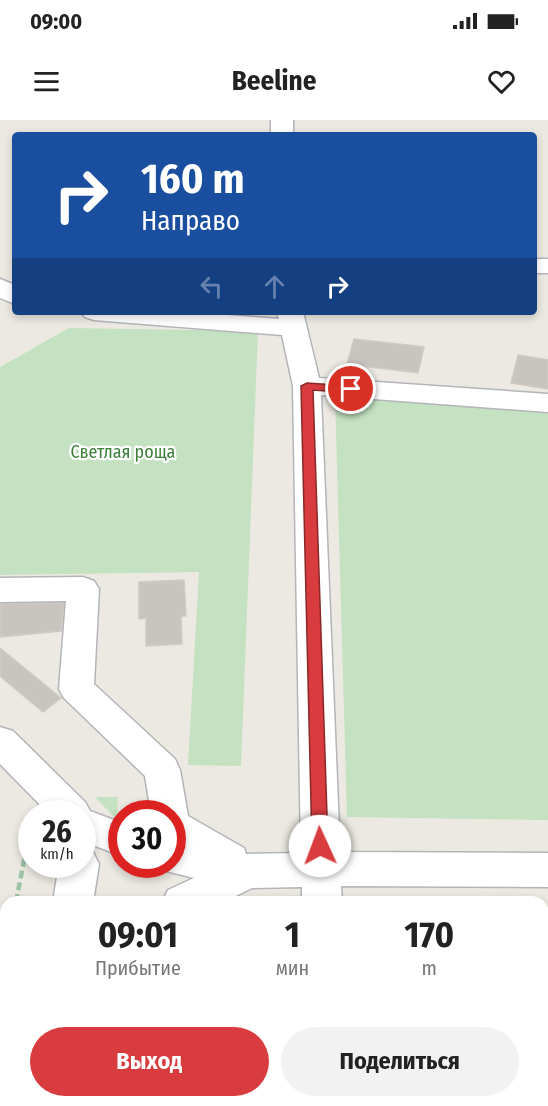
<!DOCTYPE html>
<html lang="ru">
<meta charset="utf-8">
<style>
body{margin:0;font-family:"Fira Sans Condensed",sans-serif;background:#f2f2f2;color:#222;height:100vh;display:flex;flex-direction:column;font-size:22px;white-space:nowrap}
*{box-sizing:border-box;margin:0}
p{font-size:20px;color:#767676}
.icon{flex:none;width:33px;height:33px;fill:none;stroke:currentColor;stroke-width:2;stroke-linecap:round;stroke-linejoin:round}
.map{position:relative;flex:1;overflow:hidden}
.details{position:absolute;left:0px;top:776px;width:549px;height:212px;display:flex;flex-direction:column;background:#fff;border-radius:18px 18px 0 0;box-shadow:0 3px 9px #0003}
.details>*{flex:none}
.top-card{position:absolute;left:12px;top:12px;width:525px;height:183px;border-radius:6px;box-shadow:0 3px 9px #0003;background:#1a4fa0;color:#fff;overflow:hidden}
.speed{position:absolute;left:18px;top:680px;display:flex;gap:12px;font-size:30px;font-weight:700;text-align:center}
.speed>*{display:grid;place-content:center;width:78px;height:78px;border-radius:50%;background:#fff;box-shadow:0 3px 9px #0003;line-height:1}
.speed small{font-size:15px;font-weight:400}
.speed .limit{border:9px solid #d22;background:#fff;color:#111}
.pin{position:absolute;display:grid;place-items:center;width:51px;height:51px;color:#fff;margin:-26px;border:3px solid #fff;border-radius:50%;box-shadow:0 2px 6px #0007}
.me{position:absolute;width:66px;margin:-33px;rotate:358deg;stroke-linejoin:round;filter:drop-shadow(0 0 4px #0008)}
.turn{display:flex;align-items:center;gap:21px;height:126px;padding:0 30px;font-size:27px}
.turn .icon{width:78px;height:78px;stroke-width:2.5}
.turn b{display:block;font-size:42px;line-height:51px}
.lanes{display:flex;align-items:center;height:57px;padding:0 30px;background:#0003;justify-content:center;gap:30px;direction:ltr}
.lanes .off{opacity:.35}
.eta{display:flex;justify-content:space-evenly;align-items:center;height:102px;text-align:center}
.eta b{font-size:36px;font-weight:700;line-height:42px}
.primary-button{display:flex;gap:12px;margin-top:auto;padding:12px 30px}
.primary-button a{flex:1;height:69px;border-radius:36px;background:#d83c3e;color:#fff;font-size:24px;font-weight:700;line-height:69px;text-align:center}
.primary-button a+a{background:#f2f2f2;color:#222}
.status{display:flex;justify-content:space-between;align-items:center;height:42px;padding:0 30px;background:#fff;direction:ltr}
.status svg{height:16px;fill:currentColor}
header{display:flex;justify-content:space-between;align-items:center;height:78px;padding:0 30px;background:#fff;font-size:27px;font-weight:700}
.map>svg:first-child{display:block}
.green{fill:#c4e2c1}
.building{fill:#c8c4c0;stroke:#d0cac1;stroke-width:1.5}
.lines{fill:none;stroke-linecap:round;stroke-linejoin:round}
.minor-casing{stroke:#b3b5b9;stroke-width:3}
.path{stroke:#9cc4a4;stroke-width:4.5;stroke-dasharray:8 4;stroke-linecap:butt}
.minor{fill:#fff;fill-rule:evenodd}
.route{fill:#d83c3e;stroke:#8c2728;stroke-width:1.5}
.labels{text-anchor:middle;stroke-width:4.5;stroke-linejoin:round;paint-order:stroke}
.park-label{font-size:18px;fill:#3f7f3c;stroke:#fff}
</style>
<div class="status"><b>09:00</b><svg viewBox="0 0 49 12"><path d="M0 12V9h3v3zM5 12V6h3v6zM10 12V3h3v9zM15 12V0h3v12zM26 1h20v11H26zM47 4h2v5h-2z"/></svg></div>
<header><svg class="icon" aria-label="menu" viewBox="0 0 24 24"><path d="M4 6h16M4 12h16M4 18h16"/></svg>Beeline<svg class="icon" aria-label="heart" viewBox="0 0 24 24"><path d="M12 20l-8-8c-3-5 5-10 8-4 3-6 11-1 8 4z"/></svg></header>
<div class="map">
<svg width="548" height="986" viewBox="0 0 548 986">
<rect width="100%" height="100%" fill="#ece9e2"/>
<path class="green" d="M69,208l189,3 -17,435 -53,-1 11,-193 -199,3v-208z
M335,277l213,13v410l-201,-3z
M95,677h23l-1,16h4v11z
M543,806h5v180h-185v-5h180z"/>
<path class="building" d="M354,219l70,8 -6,26 -71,-9z
M518,235l30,5v29l-37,-6z
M184,460l2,36h-5l1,28 -36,2v-28l-7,1v-37z
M64,483l-3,28 -61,6v-33z
M0,528l61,50 -18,14 -43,-36z"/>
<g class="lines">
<g class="minor-casing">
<path id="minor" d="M271,0h22v15h-22z
M534,139h14v14h-14z
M0,159l15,6v19l-15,-6z
M81,192h109l89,7 -2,-7h26l16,66 229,16v18l-227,-17 19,457 208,1v34l-207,-1 1,16h-40v-15l-50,1 -28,14h-62l6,-12 26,-12 -36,-9 -2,-5h16v-51h-21l-6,-37 -81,-78 -5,-9 7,-88 -66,1v-24l83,-1 11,4 5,8 -5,95 81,75 5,11 8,46 56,32 2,6 55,-1 -8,-467 -11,-51 -188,-15 -9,-3z
M0,607l13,4 72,71 5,9 32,12v33l-40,-15v-28h-34l-48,-49z
M82,728l11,4 6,12 -6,38h-40l6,-38h23z
M6,876v42l-6,2v-42z
M302,981h44v5h-44z"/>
</g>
<path class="path" d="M16,782l16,-83
M543,797h5
M0,853l6,-20
M0,945l6,-6
M280,981v5"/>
<use href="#minor" class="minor"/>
</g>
<path class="route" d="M307,263l44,3 5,3 -5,4 -38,-3 15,456 -2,5h-11l-3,-5 -11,-460z"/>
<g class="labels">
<g class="park-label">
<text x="123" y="338">Светлая роща</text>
</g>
</g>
</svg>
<div class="speed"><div>26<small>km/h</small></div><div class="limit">30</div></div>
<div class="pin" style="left:351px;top:269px;background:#d93025"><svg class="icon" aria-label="arrive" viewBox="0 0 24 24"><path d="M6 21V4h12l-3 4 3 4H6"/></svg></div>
<svg class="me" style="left:320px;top:726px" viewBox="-20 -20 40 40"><circle r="19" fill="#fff"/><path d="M0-13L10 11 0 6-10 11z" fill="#d83c3e"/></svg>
<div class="top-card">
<div class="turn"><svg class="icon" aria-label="right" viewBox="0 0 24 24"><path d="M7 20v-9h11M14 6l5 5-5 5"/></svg><div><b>160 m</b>Направо</div></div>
<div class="lanes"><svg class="icon off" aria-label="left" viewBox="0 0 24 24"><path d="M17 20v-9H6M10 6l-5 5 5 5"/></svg><svg class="icon off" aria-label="ahead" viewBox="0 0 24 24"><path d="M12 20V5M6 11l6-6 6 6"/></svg><svg class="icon" aria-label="right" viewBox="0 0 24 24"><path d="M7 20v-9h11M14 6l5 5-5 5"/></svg></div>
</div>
<section class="details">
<div class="eta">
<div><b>09:01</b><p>Прибытие</p></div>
<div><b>1</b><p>мин</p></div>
<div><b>170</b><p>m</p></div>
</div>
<div class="primary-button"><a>Выход</a><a>Поделиться</a></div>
</section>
</div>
